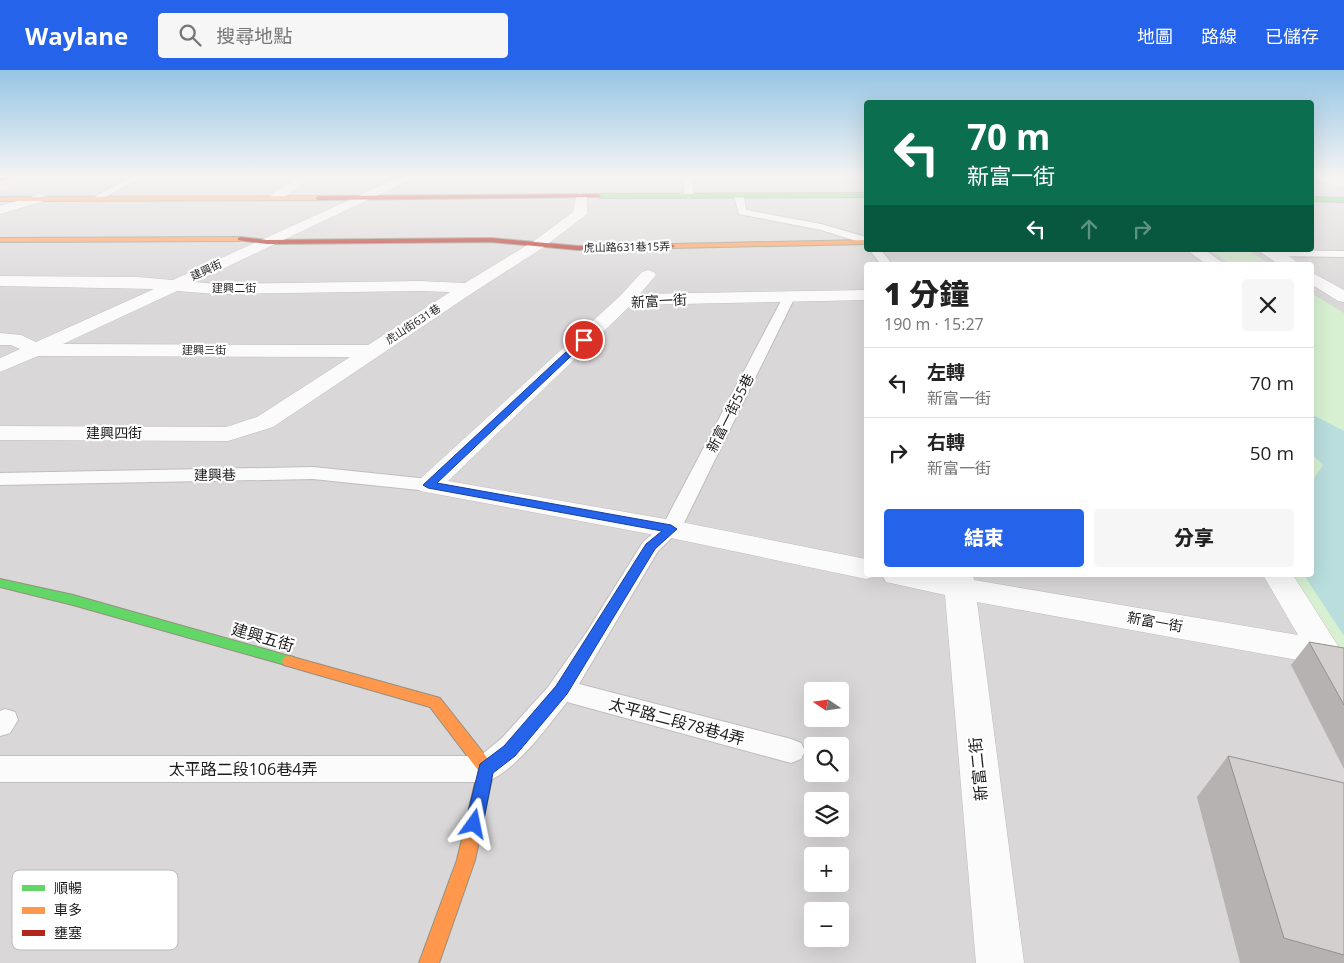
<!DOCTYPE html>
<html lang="zh-TW">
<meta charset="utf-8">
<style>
body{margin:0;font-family:"Open Sans","Noto Sans TC",sans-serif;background:#f6f6f6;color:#222;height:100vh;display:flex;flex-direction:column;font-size:19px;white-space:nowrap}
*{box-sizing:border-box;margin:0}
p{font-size:16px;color:#767676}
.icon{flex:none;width:28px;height:28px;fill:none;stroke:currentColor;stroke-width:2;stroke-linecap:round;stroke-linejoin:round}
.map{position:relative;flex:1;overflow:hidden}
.panel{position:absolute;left:864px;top:192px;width:450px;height:315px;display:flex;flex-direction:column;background:#fff;border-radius:5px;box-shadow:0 5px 20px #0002}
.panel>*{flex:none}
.top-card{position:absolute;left:864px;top:30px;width:450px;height:152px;border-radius:5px;box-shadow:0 5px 20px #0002;background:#0b6e4f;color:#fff;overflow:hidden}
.needle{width:32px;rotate:283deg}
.fabs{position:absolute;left:804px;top:612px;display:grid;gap:10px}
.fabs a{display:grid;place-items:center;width:45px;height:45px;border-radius:5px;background:#fff;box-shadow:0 5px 20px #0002;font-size:25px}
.pin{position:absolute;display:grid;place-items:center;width:42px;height:42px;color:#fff;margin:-21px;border:2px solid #fff;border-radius:50%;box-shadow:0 1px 5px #0007}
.me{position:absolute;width:55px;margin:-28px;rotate:12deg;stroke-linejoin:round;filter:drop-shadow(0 0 4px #0008)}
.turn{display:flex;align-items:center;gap:18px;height:105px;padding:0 20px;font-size:22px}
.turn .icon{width:65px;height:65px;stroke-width:2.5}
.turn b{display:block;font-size:35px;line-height:42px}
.lanes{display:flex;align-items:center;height:48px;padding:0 20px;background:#0003;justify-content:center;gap:25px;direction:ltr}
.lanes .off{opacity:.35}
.round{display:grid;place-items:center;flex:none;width:52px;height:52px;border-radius:5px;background:#f6f6f6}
.head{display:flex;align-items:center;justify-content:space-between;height:85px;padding:0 20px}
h1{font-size:30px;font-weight:800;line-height:38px}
.primary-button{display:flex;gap:10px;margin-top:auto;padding:10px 20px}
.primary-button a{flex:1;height:58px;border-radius:5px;background:#2563eb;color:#fff;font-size:20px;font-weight:800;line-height:58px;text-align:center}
.primary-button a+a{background:#f6f6f6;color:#222}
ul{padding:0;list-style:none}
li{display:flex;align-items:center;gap:15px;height:70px;padding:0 20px;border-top:1px solid #e0e0e0}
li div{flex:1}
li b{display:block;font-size:19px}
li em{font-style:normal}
header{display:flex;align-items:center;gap:30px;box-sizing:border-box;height:70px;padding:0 25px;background:#2563eb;color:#fff}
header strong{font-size:24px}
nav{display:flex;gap:28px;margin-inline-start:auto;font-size:18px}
.search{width:350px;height:45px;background:#f6f6f6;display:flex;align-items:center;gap:12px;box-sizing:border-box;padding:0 18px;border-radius:5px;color:#767676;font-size:19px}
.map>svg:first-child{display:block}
.residential{fill:#d9d7d7;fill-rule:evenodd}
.park{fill:#d7f0d1}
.parking{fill:#dad9d8}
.water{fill:#b9dedd}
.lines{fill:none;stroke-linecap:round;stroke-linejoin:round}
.lane-casing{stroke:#c0bebd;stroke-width:2}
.street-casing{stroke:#c0bebd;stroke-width:1}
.fast-casing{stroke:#94907e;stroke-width:2}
.slow-casing{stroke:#94907e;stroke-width:2}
.jam-casing{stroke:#94907e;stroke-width:2}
.lane{fill:#fcfbfb;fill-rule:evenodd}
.street{fill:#fcfbfb;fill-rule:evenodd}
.fast{fill:#63d668;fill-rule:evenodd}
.slow{fill:#ff974d;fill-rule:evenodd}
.jam{fill:#b3261e;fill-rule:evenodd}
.wall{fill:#b5b2b1}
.building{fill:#d3cfce;stroke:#949190}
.route{fill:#2563eb;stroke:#184099}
.labels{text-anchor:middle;stroke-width:4.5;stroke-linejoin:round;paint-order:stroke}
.far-street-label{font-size:11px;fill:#1c1c1c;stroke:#fff}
.street-label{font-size:14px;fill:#1c1c1c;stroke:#fff}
.near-street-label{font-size:16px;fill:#1c1c1c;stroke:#fff}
.key{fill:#fff;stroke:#bbb;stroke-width:1}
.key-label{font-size:14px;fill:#1c1c1c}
</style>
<header>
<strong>Waylane</strong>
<div class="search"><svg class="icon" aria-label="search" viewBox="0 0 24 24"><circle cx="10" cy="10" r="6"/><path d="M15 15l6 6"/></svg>搜尋地點</div>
<nav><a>地圖</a><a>路線</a><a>已儲存</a></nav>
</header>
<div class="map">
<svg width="1344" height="893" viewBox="0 0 1344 893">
<rect width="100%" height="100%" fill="#eae7e5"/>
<path class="residential" d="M41,106h825v74h445v-74h33v787h-1344v-772zM866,195h445v310h-445zM812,621h28v28h-28zM812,676h28v28h-28zM812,731h28v28h-28zM812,786h28v28h-28zM812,841h28v28h-28z"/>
<path class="park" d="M1209,180h38l25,15h-40z
M1311,223l33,20v343l-52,-81h19z"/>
<path class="parking" d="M667,106h105v4h-30v9l-64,1 2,-12z"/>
<path class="water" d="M1311,344l33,17v205l-40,-61h7v-92l12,-18 -12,-12z"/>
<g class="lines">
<g class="lane-casing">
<path id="lane" d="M133,106h11l-44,24h-6l-2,-2z
M688,106h8l-4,7 2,13 -5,3 -5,-3v-13z
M776,106h13v1l-4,3z
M1327,106h17v5l-16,-3z
M739,123l5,3 2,14 75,14 45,13v7l-45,-14 -82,-16 -5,-18z
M870,180h11l12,15h-12z
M1268,180l76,1v6l-75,-1 -6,-3z
M789,223l6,4 -114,232 -23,22 -79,133 212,55 10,4 4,8 -4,8 -10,4 -224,-61c-20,25 -50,68 -81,80h-486v-26h480l22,-18 46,-51 40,-57 55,-88 20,-17 120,-228z
M313,397l116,12 7,2 2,4 -2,4 -7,2 -116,-12 -313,6v-12z
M5,639l10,3 3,8 -8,13 -10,3v-25z"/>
</g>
<g class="street-casing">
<path id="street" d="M300,106h14l-34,24h-8l-2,-3 2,-3z
M402,106h16l-223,106 21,2 203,-3 46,2 69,-42 39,-29 4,-18 4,-1 6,4v17l-43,33 -70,45 -201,135 -45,14 -228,-1v-14l226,1 31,-10 93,-60 -312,-1 -38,16v-14l20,-9 -9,-4h-11v-12l21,2 15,7 118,-53 -154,-3v-10l137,1 36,3zM177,221l39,3 203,-3 31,1 -82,53 -305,-1z
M1311,106h18l15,4v8l-33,-9z
M40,124l4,1 2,3 -2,3 -44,13v-8z
M1187,180h18l21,15h-19z
M1257,180c15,0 32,2 42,15h-19z
M648,200l6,2 2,3 -16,19 226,-4v10l-235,5 -183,176 223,39 195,39v16l11,1 -11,3 -195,-41 -251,-47 -4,-6 4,-6 200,-183 22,-24z
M1311,202l33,18v12l-6,-1 -27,-17z
M882,505h91l1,5 324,55 -35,-60h30l49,77 -5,9 -12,4 -348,-63 47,361h-48l-31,-368 -59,-13z"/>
</g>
<g class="fast-casing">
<path id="fast" d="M866,123v4l-267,1 -3,-2 3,-2z
M1311,127l33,1v4l-33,-1z
M0,509l73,16 216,61 5,1 2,4 -2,4 -5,1 -216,-61 -73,-18z"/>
</g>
<g class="slow-casing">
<path id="slow" d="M0,127l318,-1 3,2 -3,2 -318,1z
M0,168l240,-1 3,2 -3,2 -240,1z
M866,170v4l-194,4 -3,-2 3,-2z
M289,586l151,42 52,66 2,5 -19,91 -36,103h-20l38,-103 21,-90 -48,-63 -146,-42 -2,-4 2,-4z"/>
</g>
<g class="jam-casing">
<path id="jam" d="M8,106h8l-16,5v-3z
M599,124l2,3 -283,3 -3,-2 3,-2z
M240,167l27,3 224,-2 87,8 94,-2 3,2 -3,2 -94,2 -87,-8 -224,2 -29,-4v-2z"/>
</g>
<use href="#lane" class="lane"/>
<use href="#street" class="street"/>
<use href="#fast" class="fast"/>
<use href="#slow" class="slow"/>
<use href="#jam" class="jam"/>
</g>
<path class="wall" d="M1309,572l35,6v121l-53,-104z
M1228,686l116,27v180h-104l-43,-166z"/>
<path class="building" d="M1309,572l35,6v57z
M1228,686l116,27v172l-60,-17z"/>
<linearGradient id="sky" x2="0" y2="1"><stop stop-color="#95c5e4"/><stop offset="0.46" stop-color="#f6f4f3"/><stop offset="1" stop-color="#f6f4f3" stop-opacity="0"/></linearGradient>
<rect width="1344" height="231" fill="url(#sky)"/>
<path class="route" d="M581,268l7,2 -151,143 234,42 6,4 -22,20 -88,145 -52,62 -22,17 -10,51 -3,5 -6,3 -6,-3 -3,-5 15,-60 24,-18 52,-60 90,-142 16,-13 -234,-43 -5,-3z"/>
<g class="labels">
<g class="far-street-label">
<text transform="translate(627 177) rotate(-1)" y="4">虎山路631巷15弄</text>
<text transform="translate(206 200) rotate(-25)" y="4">建興街</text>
<text x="234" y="222">建興二街</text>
<text transform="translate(413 254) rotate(-33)" y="4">虎山街631巷</text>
<text x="204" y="284">建興三街</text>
</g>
<g class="street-label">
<text transform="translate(659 231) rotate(-3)" y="5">新富一街</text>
<text transform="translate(730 343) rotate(-63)" y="5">新富一街55巷</text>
<text x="114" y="368">建興四街</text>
<text transform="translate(215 405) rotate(-1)" y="5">建興巷</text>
<text transform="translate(1155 552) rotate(10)" y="5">新富一街</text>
</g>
<g class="near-street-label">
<text transform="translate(263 567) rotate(16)" y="6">建興五街</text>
<text transform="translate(677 651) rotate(15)" y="6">太平路二段78巷4弄</text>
<text x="243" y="705">太平路二段106巷4弄</text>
<text transform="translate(978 699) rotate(-96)" y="6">新富二街</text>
</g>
</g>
<rect x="12" y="800" width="166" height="80" rx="8" class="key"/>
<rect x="22" y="815" width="23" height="6" fill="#63d668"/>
<rect x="22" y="837" width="23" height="7" fill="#ff974d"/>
<rect x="22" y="860" width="23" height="6" fill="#b3261e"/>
<g class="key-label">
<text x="54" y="823">順暢</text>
<text x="54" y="845">車多</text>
<text x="54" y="868">壅塞</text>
</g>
</svg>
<div class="fabs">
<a><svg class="needle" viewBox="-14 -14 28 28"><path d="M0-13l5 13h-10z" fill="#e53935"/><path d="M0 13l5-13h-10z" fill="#767676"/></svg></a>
<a><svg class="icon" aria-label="search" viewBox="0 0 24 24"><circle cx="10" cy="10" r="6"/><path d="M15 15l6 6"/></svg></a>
<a><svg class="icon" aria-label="layers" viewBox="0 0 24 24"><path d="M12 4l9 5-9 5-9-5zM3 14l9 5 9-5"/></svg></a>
<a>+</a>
<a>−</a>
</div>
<div class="pin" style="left:584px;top:270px;background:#d93025"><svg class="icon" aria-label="arrive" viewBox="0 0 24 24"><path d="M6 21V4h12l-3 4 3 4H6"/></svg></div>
<svg class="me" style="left:474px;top:754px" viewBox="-20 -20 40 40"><path d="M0-17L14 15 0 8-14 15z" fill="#2563eb" stroke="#fff" stroke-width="4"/></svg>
<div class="top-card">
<div class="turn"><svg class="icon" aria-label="left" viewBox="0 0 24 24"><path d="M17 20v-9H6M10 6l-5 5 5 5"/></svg><div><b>70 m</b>新富一街</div></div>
<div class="lanes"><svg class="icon" aria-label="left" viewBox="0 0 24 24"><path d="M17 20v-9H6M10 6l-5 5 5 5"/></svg><svg class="icon off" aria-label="ahead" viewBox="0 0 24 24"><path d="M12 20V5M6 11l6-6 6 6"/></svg><svg class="icon off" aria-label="right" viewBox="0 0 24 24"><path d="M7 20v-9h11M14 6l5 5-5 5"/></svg></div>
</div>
<section class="panel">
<div class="head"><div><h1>1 分鐘</h1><p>190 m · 15:27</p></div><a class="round"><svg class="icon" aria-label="close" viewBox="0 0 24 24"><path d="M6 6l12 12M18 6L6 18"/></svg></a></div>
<ul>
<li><svg class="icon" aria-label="left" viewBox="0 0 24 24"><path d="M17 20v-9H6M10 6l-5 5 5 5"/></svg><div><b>左轉</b><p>新富一街</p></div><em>70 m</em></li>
<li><svg class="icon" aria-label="right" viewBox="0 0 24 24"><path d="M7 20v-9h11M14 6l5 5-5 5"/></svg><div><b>右轉</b><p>新富一街</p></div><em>50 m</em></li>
</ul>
<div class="primary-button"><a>結束</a><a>分享</a></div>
</section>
</div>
